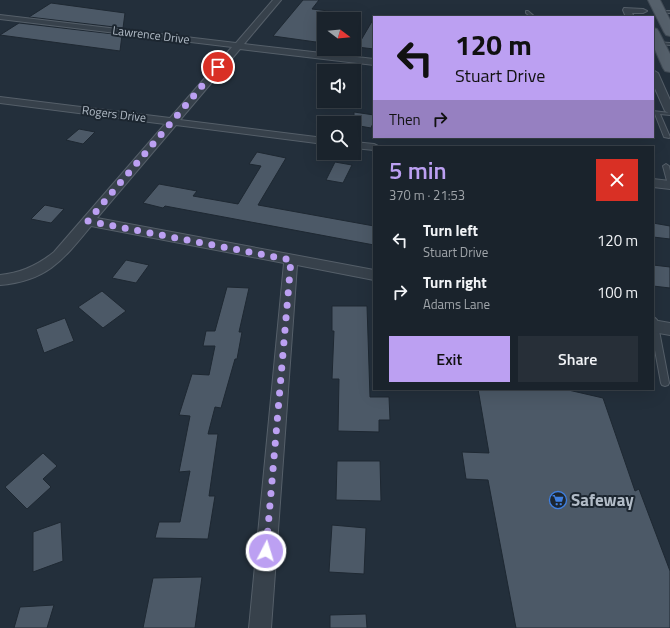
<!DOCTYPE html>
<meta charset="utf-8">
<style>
body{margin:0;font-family:"Titillium Web",sans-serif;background:#272f38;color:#f1f3f6;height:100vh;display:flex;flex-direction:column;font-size:15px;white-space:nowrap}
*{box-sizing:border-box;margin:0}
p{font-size:13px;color:#9fa4a9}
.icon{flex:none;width:22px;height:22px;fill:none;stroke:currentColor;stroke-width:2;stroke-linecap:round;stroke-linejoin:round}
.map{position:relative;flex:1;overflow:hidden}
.details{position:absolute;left:373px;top:146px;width:281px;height:244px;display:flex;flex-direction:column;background:#1a232c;border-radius:0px;box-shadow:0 4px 16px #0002,0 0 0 1px #384048}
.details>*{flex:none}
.top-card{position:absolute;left:373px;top:16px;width:281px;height:122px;border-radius:0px;box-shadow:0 4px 16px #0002,0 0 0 1px #384048;background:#bca0f2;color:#111;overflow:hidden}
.needle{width:26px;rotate:106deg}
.controls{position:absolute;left:317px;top:12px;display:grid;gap:8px}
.controls a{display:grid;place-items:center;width:44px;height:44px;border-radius:0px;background:#1a232c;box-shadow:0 4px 16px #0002,0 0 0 1px #384048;font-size:20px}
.pin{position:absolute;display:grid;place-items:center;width:34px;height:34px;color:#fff;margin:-17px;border:2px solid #fff;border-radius:50%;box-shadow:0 1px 4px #0007}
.me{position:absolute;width:44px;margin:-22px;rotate:5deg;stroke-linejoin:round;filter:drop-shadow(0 0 3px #0008)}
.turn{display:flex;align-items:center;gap:14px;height:84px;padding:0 16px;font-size:18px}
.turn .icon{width:52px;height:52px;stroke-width:2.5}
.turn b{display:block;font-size:28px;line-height:34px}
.then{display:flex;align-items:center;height:38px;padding:0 16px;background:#0003;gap:8px;font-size:15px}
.round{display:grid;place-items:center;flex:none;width:42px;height:42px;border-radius:0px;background:#272f38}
.headline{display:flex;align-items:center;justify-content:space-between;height:68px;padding:0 16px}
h1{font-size:24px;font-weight:600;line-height:30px;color:#bca0f2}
.action{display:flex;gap:8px;margin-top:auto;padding:8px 16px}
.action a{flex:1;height:46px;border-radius:0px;background:#bca0f2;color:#111;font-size:16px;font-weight:600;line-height:46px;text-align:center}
.action a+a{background:#272f38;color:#f1f3f6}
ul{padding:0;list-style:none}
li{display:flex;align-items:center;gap:12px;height:52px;padding:0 16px}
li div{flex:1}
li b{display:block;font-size:15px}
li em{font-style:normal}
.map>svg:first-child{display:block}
.building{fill:#4c5967;stroke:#1e2832}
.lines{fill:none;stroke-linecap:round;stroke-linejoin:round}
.lane-casing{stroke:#555f69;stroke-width:2}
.street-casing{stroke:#555f69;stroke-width:2}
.primary-casing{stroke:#404a54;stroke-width:2}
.lane{fill:#37414b;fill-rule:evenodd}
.street{fill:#37414b;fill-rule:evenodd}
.primary{fill:#55606b;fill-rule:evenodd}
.route{stroke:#bca0f2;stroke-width:7;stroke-dasharray:0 12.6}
.labels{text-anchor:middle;stroke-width:4;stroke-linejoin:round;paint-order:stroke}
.far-street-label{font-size:12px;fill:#b2bcc7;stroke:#1c2630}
.near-poi-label{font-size:17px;font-weight:bold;fill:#b2bcc7;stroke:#1c2630;text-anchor:start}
</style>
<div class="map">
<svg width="670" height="628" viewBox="0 0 670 628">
<rect width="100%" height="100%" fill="#232f3b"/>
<path class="building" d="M303,0h16l-7,9 25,3 -5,7h-8v11l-8,12 -43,-6z
M51,3l74,10 -2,15 -94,-11z
M374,18v31l-17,-2z
M19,23l103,12 -2,16 -120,-16z
M354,112l20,3v6l-3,7 -17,-3z
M79,129l16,3 -12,12 -17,-4z
M257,152l29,6 -28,47 116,21v19l-209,-39 -2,2 -20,-5 16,-19 38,7 -4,5 45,8 23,-38 -12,-2z
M335,162l17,3 -9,18 -17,-3z
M45,205l19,4 -13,14 -20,-4z
M653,223l17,3v13l-17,-2z
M126,260l23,5 -13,18 -24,-5z
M653,265l17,2v21l-17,-2z
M227,287l22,1 -10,44h3l-5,27h-2l-14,49 -6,-1 -7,27h10l-9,62h6l-7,43 -53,-1 4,-16h21l10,-51 -11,1 11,-56 -11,-1 13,-41 17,1 6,-29h-12l3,-15h9z
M102,291l24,20 -23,17 -25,-21z
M332,306h35l3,91h19l1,23h-11v12l-41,-1 1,-52h-7l2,-48h-2z
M65,318l9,23 -30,12 -8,-24z
M478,389h86l39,9 32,93 4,-2 31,82v57h-154l-28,-148 -22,-1 -4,-27 27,1z
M43,453l14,13 -14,13 8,8 -24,22 -22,-22z
M337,461h43l1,40 -45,-1z
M61,522l2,39 -30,11v-40z
M332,525l34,3 -2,46 -35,-2z
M202,577l-7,51h-52l10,-50z
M54,605l-7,23h-33l6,-21z
M366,614l1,14h-37v-13z"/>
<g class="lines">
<g class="lane-casing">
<path id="lane" d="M526,11h2l7,6h-4l-5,-4z
M660,11h10v2h-11l-1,-1z
M657,42l13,1v2l-12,-1 -2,-1z
M653,111l17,2v2l-10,-1 10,23 -1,1 -5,-1 -9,-23 -2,-1z
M666,164l3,2 1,5v12l-3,-2 -4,-15z
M653,317l2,1 2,2 12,63 -1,2 -3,1 -3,-1 -1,-2 -8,-44z"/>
</g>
<g class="street-casing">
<path id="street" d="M273,0h8l-37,44 130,15v6l-134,-16 -60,71 144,18v6l-148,-19 -79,93 277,52v10l-77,-15 -26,363h-22l35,-365 -193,-37c-28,34 -44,55 -91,59v-10c21,-2 38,-10 54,-23l111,-128 -165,-21v-6l170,21 62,-71 -232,-28v-4l236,28z
M624,8l19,1 4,2 -4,2h-11l2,4h-8l-3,-7z
M653,70l5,3 12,27v14l-5,-3 -12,-27z
M354,142l20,2 6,3h-6v3l-20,-2z
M653,179l17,2v8l-17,-2z
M653,320l17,3v12l-17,-3z"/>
</g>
<g class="primary-casing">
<path id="primary" d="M648,0h12l10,20v16l-4,-1 -2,-3z
M653,28l4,1 2,3 11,22v18l-5,-1 -2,-3 -10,-23z"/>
</g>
<use href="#lane" class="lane"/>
<use href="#street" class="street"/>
<use href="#primary" class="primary"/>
</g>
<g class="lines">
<path class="route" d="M218,67l-130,154 203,39 -25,291"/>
</g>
<defs>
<g id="supermarket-ring" transform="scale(0.9)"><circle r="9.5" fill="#1c2630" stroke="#3f7fe0" stroke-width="1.5"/><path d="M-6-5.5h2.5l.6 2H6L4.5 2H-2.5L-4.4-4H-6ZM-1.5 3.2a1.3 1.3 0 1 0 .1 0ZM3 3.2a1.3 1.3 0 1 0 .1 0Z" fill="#3f7fe0"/></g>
</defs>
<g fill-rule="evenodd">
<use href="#supermarket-ring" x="558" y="500"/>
</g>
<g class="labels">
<g class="far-street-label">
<text transform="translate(151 35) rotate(7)" y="4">Lawrence Drive</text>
<text transform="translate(114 114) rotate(7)" y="4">Rogers Drive</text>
</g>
<g class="near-poi-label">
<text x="571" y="506">Safeway</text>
</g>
</g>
</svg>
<div class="controls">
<a><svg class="needle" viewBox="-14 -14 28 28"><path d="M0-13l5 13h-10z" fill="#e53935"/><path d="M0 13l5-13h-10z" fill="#9fa4a9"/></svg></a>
<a><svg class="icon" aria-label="sound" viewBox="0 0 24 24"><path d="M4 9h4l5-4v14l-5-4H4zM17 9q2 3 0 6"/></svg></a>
<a><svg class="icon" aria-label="search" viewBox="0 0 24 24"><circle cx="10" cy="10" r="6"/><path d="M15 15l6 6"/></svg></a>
</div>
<div class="pin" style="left:218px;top:67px;background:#d93025"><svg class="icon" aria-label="arrive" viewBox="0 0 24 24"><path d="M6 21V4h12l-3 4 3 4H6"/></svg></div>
<svg class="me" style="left:266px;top:551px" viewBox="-20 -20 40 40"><circle r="17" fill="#bca0f2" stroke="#fff" stroke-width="3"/><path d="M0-11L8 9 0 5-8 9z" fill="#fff"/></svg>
<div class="top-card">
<div class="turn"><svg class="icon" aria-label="left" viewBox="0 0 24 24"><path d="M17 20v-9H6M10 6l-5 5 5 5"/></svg><div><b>120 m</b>Stuart Drive</div></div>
<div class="then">Then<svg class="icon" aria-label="right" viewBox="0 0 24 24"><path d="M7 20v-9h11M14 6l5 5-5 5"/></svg></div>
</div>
<section class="details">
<div class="headline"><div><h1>5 min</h1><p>370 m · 21:53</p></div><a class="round" style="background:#d93025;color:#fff"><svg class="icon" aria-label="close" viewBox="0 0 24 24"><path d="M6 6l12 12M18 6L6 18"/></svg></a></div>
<ul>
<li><svg class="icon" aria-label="left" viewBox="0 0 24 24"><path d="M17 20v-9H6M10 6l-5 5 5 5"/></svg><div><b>Turn left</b><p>Stuart Drive</p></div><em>120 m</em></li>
<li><svg class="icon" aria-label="right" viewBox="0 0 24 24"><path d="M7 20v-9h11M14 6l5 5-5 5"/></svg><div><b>Turn right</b><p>Adams Lane</p></div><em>100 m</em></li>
</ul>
<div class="action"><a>Exit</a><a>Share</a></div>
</section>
</div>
